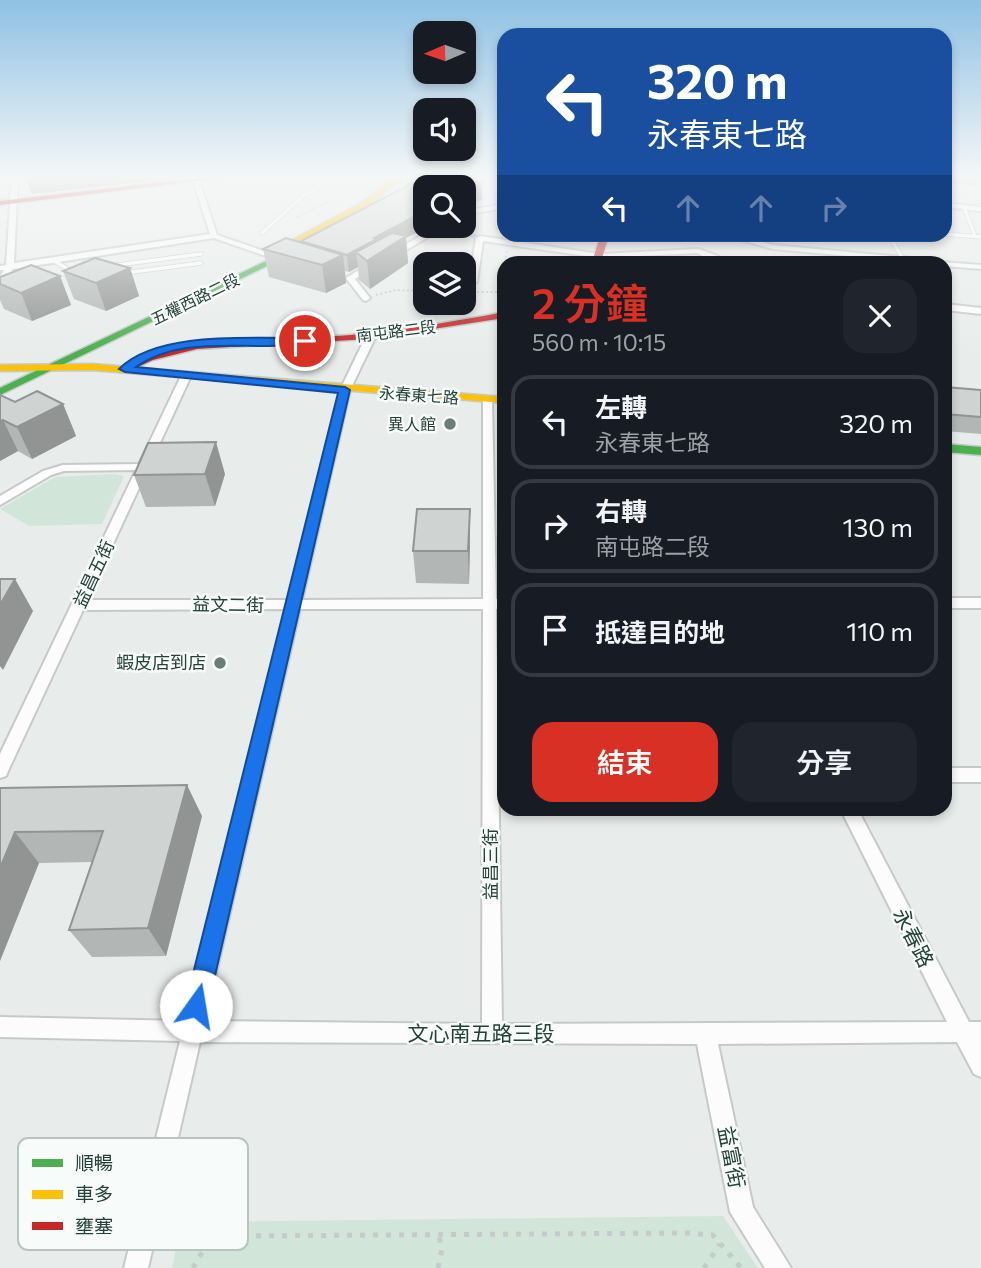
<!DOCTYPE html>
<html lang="zh-TW">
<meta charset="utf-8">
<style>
body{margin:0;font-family:Commissioner,"Noto Sans TC",sans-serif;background:#20242c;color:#f1f3f6;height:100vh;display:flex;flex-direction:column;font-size:26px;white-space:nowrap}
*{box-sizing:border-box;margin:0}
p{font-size:23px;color:#9ea1a6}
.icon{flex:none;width:38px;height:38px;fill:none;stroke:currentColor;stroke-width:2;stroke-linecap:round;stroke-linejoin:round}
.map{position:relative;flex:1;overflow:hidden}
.side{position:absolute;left:497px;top:256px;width:455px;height:560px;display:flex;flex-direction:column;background:#171b24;border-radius:21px;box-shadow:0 4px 10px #0003}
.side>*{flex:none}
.guide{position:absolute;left:497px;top:28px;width:455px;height:214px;border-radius:21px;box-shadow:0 4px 10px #0003;background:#1a4fa0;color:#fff;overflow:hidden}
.needle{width:46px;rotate:268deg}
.buttons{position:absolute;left:413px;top:21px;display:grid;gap:14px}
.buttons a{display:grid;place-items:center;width:63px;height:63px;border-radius:14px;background:#171b24;box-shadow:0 4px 10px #0003;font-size:35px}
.pin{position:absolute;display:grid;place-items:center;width:60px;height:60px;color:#fff;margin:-30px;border:4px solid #fff;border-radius:50%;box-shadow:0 2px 7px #0007}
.me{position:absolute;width:77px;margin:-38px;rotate:13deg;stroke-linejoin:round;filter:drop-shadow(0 0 5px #0008)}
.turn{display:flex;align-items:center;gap:24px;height:147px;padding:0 35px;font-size:32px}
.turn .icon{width:91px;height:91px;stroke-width:2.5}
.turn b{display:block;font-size:49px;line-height:60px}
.lanes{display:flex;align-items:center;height:66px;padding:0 35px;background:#0003;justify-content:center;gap:35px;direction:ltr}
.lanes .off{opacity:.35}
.round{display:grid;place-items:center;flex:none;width:74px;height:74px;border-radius:21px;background:#20242c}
.overview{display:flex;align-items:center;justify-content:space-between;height:119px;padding:0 35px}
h1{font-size:42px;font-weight:600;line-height:52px;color:#d93025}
.action{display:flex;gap:14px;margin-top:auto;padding:14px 35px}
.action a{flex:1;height:80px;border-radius:21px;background:#d93025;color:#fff;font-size:28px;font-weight:600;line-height:80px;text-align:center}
.action a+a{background:#20242c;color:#f1f3f6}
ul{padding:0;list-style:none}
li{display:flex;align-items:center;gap:21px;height:94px;margin:0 14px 10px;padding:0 21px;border:4px solid #363941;border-radius:21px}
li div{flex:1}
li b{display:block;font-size:26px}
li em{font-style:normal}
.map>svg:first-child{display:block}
.green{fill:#d1e6d8}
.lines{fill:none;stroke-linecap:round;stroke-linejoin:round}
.canal{fill:#a9d4db;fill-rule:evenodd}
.lane-casing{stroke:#c5cac8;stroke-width:5}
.street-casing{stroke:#c5cac8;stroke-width:4}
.fast-casing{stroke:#c3cbc8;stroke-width:3}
.slow-casing{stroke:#c3cbc8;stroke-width:3}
.jam-casing{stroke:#c3cbc8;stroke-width:3}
.path-far1{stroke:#c3ccca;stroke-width:2;stroke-dasharray:2 2.5;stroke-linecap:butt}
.path{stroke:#c3ccca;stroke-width:5;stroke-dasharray:5 8;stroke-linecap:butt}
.lane{stroke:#fcfcfc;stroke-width:3.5}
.street{fill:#fcfcfc;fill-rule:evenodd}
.fast{fill:#4caf50;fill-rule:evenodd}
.slow{fill:#ffc107;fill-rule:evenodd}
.jam{fill:#c62828;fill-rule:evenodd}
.wall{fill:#b2b6b5}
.shaded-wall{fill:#919493}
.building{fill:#cfd4d2;stroke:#919493;stroke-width:2}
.route{fill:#1a73e8;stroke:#114b97;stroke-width:2}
.poi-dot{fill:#697e78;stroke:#f7fbf9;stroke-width:2.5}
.labels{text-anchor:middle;stroke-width:5;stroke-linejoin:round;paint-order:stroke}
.far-street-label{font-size:16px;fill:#24423a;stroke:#f7fbf9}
.far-poi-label{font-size:16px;fill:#24423a;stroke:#f7fbf9;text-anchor:end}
.street-label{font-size:18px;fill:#24423a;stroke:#f7fbf9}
.poi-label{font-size:18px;fill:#24423a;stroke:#f7fbf9;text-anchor:end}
.near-street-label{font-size:21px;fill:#24423a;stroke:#f7fbf9}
.key{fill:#f7fbf9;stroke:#b8c4c0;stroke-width:2}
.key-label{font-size:19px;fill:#24423a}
</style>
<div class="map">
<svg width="981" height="1268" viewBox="0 0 981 1268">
<rect width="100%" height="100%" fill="#e8edeb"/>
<path class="green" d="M115,474l9,2 -22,48 -73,2 -29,-17 55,-32z
M723,1216l35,52h-586l9,-46z"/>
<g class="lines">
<path class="canal" d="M442,226h13l26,10 -8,2z"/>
<g class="lane-casing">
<path id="lane" d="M461,187l28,-12
M964,207l11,29
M262,233l40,-36 33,-22
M888,234l15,25
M945,234l36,3
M54,261l21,12
M110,266l91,-12
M125,273l76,-10"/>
</g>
<g class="street-casing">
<path id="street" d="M12,175h6l-4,88 196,-29 -17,-54 3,-2 3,2 18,55 70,24 -7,2 -66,-23 -201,31 -10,16 -3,1v-10l4,-6h-4v-4l6,-1z
M945,203l36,4v4l-36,-4z
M504,204v4l-40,7v-4z
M438,226h9l-51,30 -7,-2z
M719,234h14l40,11 161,15 4,2h-24l-141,-13z
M480,236l120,18 98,-5 20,7 4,6h-8l-17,-9 -97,5 -117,-17 -6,41 -4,2 -4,-2 7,-44z
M372,262l7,2 -24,15 15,19 -4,3 -3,-1 -17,-22z
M942,262l39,3v4l-36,-3v-4z
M945,304l36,4v6l-36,-4z
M372,331l5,3 -27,56 -48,210 181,-1v-200l9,-2 4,202h8v10h-8l6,415 445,-2 -107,-214h17l112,214h12v55l-7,-3 -17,-32 -239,2 35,163 38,61h-26l-35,-56 -33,-168 -497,-2 -52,226h-24l56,-227 -180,-4v-20l185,4 101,-412 -203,1 -75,161 -2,5 -6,2v-24l136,-284 -72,1 -13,4 -51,30v-9l43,-25 20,-6 76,-1 42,-88 8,-2 2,2 -104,224h201l52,-210 27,-56zM300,609h183l-1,415 -277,-3z
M945,598h36v10h-36z
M945,768h36v14h-36z"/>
</g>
<g class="fast-casing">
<path id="fast" d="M287,251l7,2 -294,142v-7z
M945,444l36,3v8l-36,-3z"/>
</g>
<g class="slow-casing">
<path id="slow" d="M397,175h9l-37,31 -94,49 -7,-2 95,-51z
M92,364l412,33v6l-412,-33 -92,1v-6z"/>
</g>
<g class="jam-casing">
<path id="jam" d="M223,175h23l-246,30v-4z
M601,234h8l-8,28h-9z
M504,312v6l-135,21 -172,10 -44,11 -24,11 -9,-2c44,-38 171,-29 230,-34 52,-5 103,-13 154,-23z"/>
</g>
<path class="path-far1" d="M297,217l30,-15
M496,229l8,-5
M447,237h21
M505,262l2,-11
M504,267l-4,25 4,1
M477,292h23
M376,295l20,-5 29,1"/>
<path class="path" d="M193,1268l14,-24 27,-8 452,-3 27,2 28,33
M438,1268l4,-19 -3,-13
M704,1268l16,-24"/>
<use href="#lane" class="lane"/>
<use href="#street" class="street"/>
<use href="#fast" class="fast"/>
<use href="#slow" class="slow"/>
<use href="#jam" class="jam"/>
</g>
<path class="wall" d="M945,175h35l-4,11 -31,-3z
M407,180l75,4v16l-18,-13 -39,39h4l-23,12 2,25 -38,26 -11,-9 -1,-13 -9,5 -4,-1 1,12 -20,10 -57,-16 -6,-28 38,-6v-2l106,-55z
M130,268l9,28 -33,15 -32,-12 -11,-28z
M60,276l11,29 -39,16 -28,-12 -4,-9v-23z
M945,387l36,3v44l-36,-3z
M0,395l15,7 48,2 13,32 -44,23 -14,-8 -18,10z
M225,474l-10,32 -69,1 -12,-32z
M470,541l-1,43 -53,-1 -3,-32z
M0,788l202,28 -36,140 -74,1 -23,-27 23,-68 -53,1 -39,98z"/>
<path class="shaded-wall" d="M25,175h178l-171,19z
M482,184v16l-18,6v-16z
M425,211v15h4l-23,12 2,25 -38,26 -3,-28 -11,-9 2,15 -9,5 -2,-17 27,-17z
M343,255l3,28 -20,10 -4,-28z
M130,268l9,28 -33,15 -10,-28z
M60,276l11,29 -39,16 -11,-28z
M63,404l13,32 -44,23 -15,-32z
M3,420l15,31 -18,10v-40z
M216,442l9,32 -10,32 -10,-32z
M470,509v32l-1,43 -1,-33z
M15,579l18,32 -30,59 -3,-4v-61z
M187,785l15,31 -36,140 -18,-28z
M15,832l24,31 -39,98v-93z"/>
<path class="building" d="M424,175h36l22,9 -18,6v-3h-39v24l-51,27 3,1 -30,16 -46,-14 112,-58 -6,-3z
M392,233l14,3 -39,25 -11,-9z
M286,238l57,17 -21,10 -59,-16z
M95,258l35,10 -34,15 -33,-12z
M31,265l29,11 -39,17 -21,-9v-7z
M945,387l36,3v27l-36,-3z
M37,391l26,13 -46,23 -14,-7 -3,1v-26l15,7z
M216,442l-11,32 -71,1 14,-32z
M417,509h53l-2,42h-55z
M0,579h15l-15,26z
M187,785l-39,143 -79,2 34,-99 -88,1 -15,36v-80z"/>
<linearGradient id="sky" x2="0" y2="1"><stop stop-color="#8fc1e3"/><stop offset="0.5" stop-color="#f5f7f6"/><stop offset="1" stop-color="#f5f7f6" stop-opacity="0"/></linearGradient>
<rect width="981" height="353" fill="url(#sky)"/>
<path class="route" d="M305,338l4,1v4c-56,10 -123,-11 -173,24l209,20 5,3 -142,616 -4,8 -8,4 -8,-4 -3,-8 153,-613 -213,-21 -6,-3c39,-39 134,-30 186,-31z"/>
<g class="poi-dot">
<circle cx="450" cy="424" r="7"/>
<circle cx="220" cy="663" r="7"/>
</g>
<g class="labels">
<g class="far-street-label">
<text transform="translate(195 299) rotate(-26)" y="6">五權西路二段</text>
<text transform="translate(396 331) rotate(-7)" y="6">南屯路二段</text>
<text transform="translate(419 395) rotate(4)" y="6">永春東七路</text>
</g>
<g class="far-poi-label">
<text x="436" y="430">異人館</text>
</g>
<g class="street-label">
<text transform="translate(94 574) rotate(-65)" y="6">益昌五街</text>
<text transform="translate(228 605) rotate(1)" y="6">益文二街</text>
<text transform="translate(491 864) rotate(-90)" y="6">益昌三街</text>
</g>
<g class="poi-label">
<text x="206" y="669">蝦皮店到店</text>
</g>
<g class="near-street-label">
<text transform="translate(913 938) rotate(63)" y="7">永春路</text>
<text x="481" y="1041">文心南五路三段</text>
<text transform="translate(731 1157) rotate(79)" y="7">益富街</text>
</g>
</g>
<rect x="18" y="1138" width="230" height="112" rx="10" class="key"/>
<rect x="32" y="1159" width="31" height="8" fill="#4caf50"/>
<rect x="32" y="1190" width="31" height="9" fill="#ffc107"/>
<rect x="32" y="1222" width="31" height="8" fill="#c62828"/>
<g class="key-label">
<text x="75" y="1170">順暢</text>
<text x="75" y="1201">車多</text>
<text x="75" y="1233">壅塞</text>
</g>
</svg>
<div class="buttons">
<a><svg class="needle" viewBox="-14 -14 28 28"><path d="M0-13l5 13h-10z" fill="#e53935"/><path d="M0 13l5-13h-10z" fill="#9ea1a6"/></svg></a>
<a><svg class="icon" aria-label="sound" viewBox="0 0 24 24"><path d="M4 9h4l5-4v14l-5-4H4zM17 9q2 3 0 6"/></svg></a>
<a><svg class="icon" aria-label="search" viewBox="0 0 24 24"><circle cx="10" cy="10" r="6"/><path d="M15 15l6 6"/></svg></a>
<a><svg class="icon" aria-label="layers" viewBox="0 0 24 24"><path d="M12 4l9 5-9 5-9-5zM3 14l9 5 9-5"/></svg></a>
</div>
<div class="pin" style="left:305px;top:341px;background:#d93025"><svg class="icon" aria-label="arrive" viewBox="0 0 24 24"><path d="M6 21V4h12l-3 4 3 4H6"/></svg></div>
<svg class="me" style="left:196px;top:1006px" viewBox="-20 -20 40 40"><circle r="19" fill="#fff"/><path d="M0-13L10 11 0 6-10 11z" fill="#1a73e8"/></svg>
<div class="guide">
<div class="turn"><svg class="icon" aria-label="left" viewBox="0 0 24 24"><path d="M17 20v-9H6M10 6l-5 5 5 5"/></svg><div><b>320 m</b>永春東七路</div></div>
<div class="lanes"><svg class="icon" aria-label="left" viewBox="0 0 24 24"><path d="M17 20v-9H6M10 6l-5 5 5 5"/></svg><svg class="icon off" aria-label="ahead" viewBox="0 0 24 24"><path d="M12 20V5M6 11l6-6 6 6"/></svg><svg class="icon off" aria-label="ahead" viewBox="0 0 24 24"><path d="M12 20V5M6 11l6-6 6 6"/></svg><svg class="icon off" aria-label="right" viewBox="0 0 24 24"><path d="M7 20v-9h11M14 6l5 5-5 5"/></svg></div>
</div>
<section class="side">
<div class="overview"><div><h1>2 分鐘</h1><p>560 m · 10:15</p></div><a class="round"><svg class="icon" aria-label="close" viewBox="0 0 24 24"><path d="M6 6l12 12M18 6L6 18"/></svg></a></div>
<ul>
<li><svg class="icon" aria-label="left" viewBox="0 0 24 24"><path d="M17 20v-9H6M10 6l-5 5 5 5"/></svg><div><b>左轉</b><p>永春東七路</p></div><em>320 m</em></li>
<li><svg class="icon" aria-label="right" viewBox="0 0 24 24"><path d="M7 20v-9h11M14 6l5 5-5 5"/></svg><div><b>右轉</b><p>南屯路二段</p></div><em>130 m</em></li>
<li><svg class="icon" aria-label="arrive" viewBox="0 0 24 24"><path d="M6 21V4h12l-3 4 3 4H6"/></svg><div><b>抵達目的地</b></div><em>110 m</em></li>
</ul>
<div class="action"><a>結束</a><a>分享</a></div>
</section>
</div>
